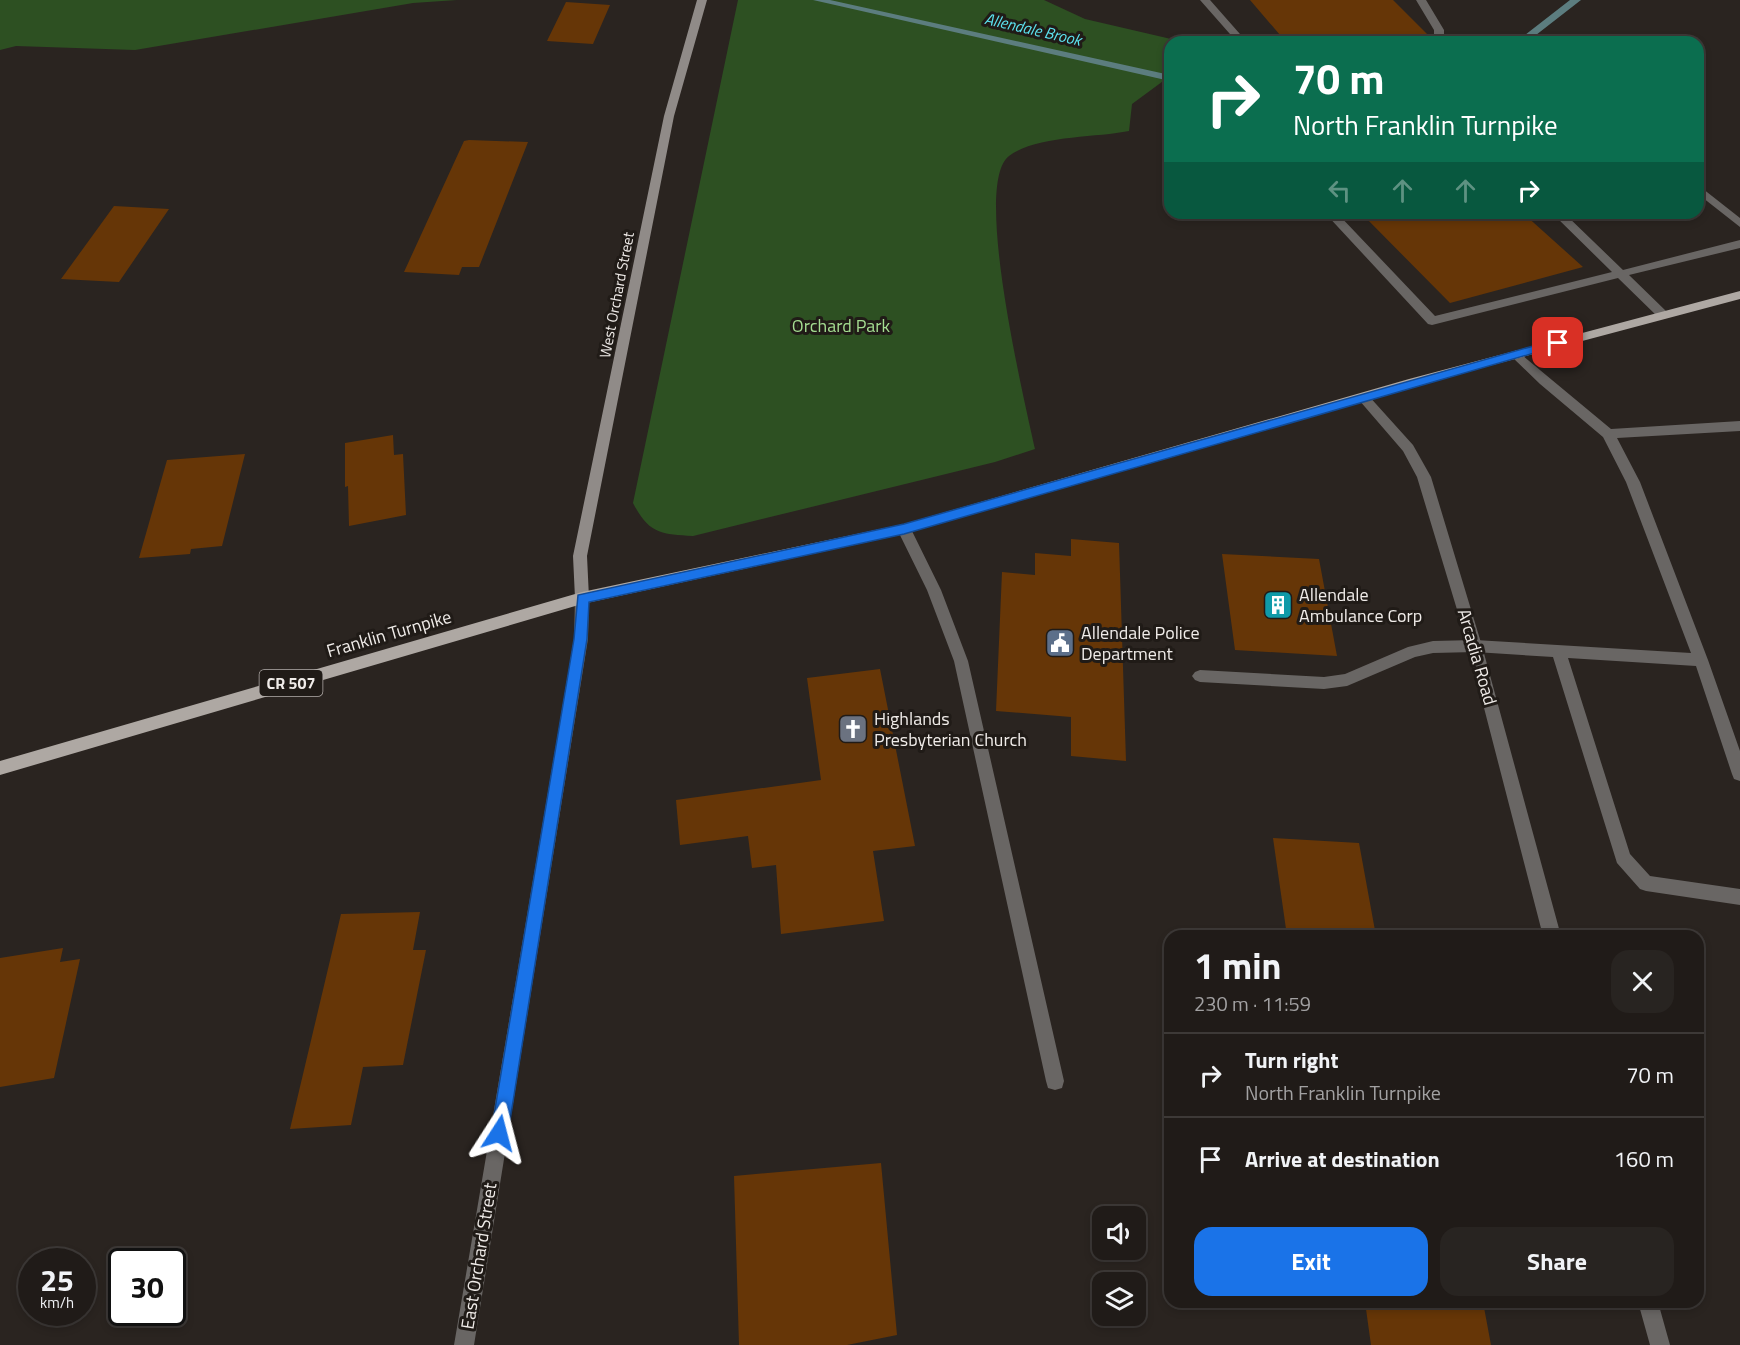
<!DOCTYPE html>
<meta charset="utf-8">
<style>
body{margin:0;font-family:"Titillium Web",sans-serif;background:#282421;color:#f1f3f6;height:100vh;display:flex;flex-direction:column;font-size:22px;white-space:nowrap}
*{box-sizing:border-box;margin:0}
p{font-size:20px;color:#a2a1a2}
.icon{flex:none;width:33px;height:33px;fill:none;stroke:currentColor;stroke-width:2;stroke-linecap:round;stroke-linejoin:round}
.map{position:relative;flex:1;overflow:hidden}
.sheet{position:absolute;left:1164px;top:930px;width:540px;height:378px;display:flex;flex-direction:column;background:#201b18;border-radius:18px;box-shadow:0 3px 9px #0003,0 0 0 2px #3d3937}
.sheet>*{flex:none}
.top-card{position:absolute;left:1164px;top:36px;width:540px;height:183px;border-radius:18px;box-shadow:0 3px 9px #0003,0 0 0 2px #3d3937;background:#0b6e4f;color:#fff;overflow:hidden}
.tools{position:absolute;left:1092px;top:1206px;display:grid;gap:12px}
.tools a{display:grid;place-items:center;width:54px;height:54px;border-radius:12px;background:#201b18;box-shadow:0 3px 9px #0003,0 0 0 2px #3d3937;font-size:30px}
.speed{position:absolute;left:18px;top:1248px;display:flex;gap:12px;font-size:30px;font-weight:700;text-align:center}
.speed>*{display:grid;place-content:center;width:78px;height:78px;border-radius:50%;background:#201b18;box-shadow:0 3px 9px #0003,0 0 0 2px #3d3937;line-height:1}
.speed small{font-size:15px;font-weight:400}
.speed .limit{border:3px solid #111;border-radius:9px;background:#fff;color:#111}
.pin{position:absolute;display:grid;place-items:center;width:51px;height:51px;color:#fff;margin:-26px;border-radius:12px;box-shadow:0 3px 9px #0006}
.me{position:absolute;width:66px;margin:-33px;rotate:9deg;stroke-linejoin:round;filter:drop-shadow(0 0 4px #0008)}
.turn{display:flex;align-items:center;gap:21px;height:126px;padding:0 30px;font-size:27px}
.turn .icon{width:78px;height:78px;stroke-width:2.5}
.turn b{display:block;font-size:42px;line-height:51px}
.lanes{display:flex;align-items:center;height:57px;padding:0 30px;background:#0003;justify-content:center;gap:30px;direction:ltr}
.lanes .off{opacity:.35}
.round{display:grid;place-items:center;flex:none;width:63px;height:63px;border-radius:18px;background:#282421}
.headline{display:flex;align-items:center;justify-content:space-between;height:102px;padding:0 30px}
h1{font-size:36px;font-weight:700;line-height:45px}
.primary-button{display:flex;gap:12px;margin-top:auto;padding:12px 30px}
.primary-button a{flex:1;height:69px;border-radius:18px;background:#1a73e8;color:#fff;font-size:24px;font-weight:700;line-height:69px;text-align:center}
.primary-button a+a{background:#282421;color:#f1f3f6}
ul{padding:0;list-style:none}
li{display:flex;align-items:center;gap:18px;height:84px;padding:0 30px;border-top:2px solid #3d3937}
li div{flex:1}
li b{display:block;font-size:22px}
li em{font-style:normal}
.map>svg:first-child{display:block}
.green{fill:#2d5022}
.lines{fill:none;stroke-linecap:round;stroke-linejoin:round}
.stream{fill:#5c7d7f;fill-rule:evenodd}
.building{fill:#663607}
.service{fill:#696664;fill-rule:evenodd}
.minor{fill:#696664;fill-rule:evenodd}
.secondary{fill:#908b88;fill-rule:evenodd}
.primary{fill:#aea8a3;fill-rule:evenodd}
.route{fill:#1a73e8;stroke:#114b97;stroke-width:1.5}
.labels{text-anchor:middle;stroke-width:6;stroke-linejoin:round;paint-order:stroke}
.far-street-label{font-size:15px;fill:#f0ece9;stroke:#201b17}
.far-water-label{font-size:16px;font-style:italic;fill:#5ce3f0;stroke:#201b17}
.shield{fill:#201b17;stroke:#b2adaa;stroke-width:1.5}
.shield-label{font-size:16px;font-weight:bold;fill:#f0ece9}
.park-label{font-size:18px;fill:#a4dd91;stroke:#201b17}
.poi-label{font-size:18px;fill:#f0ece9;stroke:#201b17;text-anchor:start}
.street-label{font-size:18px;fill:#f0ece9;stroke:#201b17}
</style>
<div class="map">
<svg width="1740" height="1345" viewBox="0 0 1740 1345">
<rect width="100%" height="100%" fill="#2a2420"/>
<path class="green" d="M0,0h457l-44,3 -278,47 -119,-4 -16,4z
M738,0h306l41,19 99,23h-14v34l-38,28 -3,27c-34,7 -92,4 -120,25 -37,28 16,246 26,293l-40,13 -302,74c-32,-2 -44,-2 -60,-33z"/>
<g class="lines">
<path class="stream" d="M813,0h17l340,75v6z
M1570,0h11l-54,42h-11z"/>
</g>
<path class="building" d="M1250,0h143l35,35 -49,7h-93z
M566,2l44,3 -17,39 -46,-3z
M469,140l59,2 -49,125h-17l-3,8 -55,-3 60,-131z
M114,206l55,3 -50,73 -58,-3z
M1361,213h162l60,54 -133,36z
M393,435l1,20 9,-1 3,61 -57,11 -1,-40 -3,1v-44z
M245,454l-23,92 -31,3 -1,5 -51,4 28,-98z
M1071,539l48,4 7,218 -55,-5v-39l-75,-6 6,-139 33,3v-22l36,3z
M1222,554l97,5 18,97 -102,-6z
M880,669l35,177 -42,5 11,70 -103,13 -5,-69 -24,3 -4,-32 -68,9 -4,-45 145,-20 -14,-102z
M1273,838l86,5 17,93h-89z
M420,912l-7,38h13l-23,115 -40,2 -12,58 -61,4 51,-215z
M63,948l-3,14 20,-3 -26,119 -54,9v-129z
M881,1163l16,172 -50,10h-108l-5,-169z
M1365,1302h118l8,43h-120z"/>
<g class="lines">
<path class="service" d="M1200,0h10l37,42h-10z
M1416,0h10l18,30v12h-10v-12z
M1698,185l42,33v9l-42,-33z
M1325,213h12l98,103 177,-44 -60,-59h12l59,57 117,-30v8l-111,27 38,37 2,3 -6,4 -4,-1 -41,-40 -186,47 -4,-1z
M1516,350l95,79 129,-8v10l-123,7 23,44 68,178 32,91v30l-6,-2 -2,-5 -36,-108 -128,-8 62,196 20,22 90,13v16l-94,-14 -6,-2 -23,-26 -64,-206 -78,-5 -42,1 -18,4 -68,29 -23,3 -124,-7 -5,-2 -3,-4 3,-4 5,-2 124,7 21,-3 63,-27 25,-6 42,-1 216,13 -65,-171 -23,-45 -63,-53 -28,-27 -2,-3z
M904,524l5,1 32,65 27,71 96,420 -2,7 -7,2 -7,-2 -2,-7 -92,-420 -27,-71 -30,-61z"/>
<path class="minor" d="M1363,393l4,1 46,51 18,32 51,169 79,290h-18l-75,-290 -51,-169 -14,-26 -44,-51 -2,-3z
M582,592l7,6 -1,41 -114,706h-20l120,-706 1,-41z
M1638,1302h20l12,43h-20z"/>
<path class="secondary" d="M697,0h10l-33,116 -87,440 2,42 -7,6 -7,-6 -2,-42 91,-440z"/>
<path class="primary" d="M1740,291v8l-330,88 -506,147 -322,70 -582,171v-14l582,-169 322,-68 505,-145z"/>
</g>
<path class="route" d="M1558,339l4,1v5l-658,189 -315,68 -2,37 -79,494 -3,6 -6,3 -6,-3 -2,-6 83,-494 4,-44 326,-71z"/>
<defs>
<g id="building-square" transform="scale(1.5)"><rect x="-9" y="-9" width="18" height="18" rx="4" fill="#0f9aa8" stroke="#201b17"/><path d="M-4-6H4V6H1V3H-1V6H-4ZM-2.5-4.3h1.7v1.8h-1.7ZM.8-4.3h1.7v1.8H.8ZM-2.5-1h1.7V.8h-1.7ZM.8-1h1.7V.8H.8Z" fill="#fff"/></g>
<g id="civic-square" transform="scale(1.5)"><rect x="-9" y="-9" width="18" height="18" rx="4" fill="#5c6f8a" stroke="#201b17"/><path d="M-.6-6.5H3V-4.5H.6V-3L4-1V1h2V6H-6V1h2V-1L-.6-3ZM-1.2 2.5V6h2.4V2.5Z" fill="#fff"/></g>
<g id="church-square" transform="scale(1.5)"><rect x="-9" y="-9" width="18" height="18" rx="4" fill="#6b7280" stroke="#201b17"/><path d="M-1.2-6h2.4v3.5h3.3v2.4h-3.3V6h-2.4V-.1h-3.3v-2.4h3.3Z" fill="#fff"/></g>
</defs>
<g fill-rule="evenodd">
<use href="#building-square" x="1278" y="605"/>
<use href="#civic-square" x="1060" y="643"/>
<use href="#church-square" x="853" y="729"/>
</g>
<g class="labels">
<g class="far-street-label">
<text transform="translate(617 295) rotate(-79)" y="5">West Orchard Street</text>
</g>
<g class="far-water-label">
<text transform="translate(1033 29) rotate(13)" y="6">Allendale Brook</text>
</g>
<rect class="shield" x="259.5" y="670" width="63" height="26" rx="4.5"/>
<g class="shield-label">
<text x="291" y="689">CR 507</text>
</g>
<g class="park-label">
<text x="841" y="332">Orchard Park</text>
</g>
<g class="poi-label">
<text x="1299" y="601">Allendale<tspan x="1299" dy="21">Ambulance Corp</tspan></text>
<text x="1081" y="639">Allendale Police<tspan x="1081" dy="21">Department</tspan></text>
<text x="874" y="725">Highlands<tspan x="874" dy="21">Presbyterian Church</tspan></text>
</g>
<g class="street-label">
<text transform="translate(389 634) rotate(-16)" y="6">Franklin Turnpike</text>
<text transform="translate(1477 657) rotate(74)" y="6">Arcadia Road</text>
<text transform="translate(479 1256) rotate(-81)" y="6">East Orchard Street</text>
</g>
</g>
</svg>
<div class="tools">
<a><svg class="icon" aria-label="sound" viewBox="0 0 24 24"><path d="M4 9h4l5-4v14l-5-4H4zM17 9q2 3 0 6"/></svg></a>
<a><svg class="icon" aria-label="layers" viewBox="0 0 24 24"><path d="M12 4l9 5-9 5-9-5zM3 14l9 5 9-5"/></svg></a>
</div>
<div class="speed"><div>25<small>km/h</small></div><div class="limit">30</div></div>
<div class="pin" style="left:1558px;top:343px;background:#d93025"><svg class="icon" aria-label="arrive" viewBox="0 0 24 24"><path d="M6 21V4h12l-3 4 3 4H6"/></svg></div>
<svg class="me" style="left:499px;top:1133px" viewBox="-20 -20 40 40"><path d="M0-17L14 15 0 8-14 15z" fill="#1a73e8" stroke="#fff" stroke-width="4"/></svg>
<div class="top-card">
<div class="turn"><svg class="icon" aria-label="right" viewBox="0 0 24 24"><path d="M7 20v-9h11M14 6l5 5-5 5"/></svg><div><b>70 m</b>North Franklin Turnpike</div></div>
<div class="lanes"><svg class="icon off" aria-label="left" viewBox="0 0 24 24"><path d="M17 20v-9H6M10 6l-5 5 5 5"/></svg><svg class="icon off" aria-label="ahead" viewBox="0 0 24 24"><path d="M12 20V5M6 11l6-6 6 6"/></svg><svg class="icon off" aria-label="ahead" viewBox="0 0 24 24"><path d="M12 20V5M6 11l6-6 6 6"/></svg><svg class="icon" aria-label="right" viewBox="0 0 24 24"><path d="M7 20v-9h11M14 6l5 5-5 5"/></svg></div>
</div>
<section class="sheet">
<div class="headline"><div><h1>1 min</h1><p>230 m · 11:59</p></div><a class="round"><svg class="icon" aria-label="close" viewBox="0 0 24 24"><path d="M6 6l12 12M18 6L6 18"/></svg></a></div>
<ul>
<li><svg class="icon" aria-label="right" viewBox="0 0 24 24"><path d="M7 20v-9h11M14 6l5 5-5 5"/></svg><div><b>Turn right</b><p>North Franklin Turnpike</p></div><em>70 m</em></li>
<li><svg class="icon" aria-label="arrive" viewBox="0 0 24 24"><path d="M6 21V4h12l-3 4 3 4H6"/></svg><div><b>Arrive at destination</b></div><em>160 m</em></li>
</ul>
<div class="primary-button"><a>Exit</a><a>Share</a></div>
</section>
</div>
